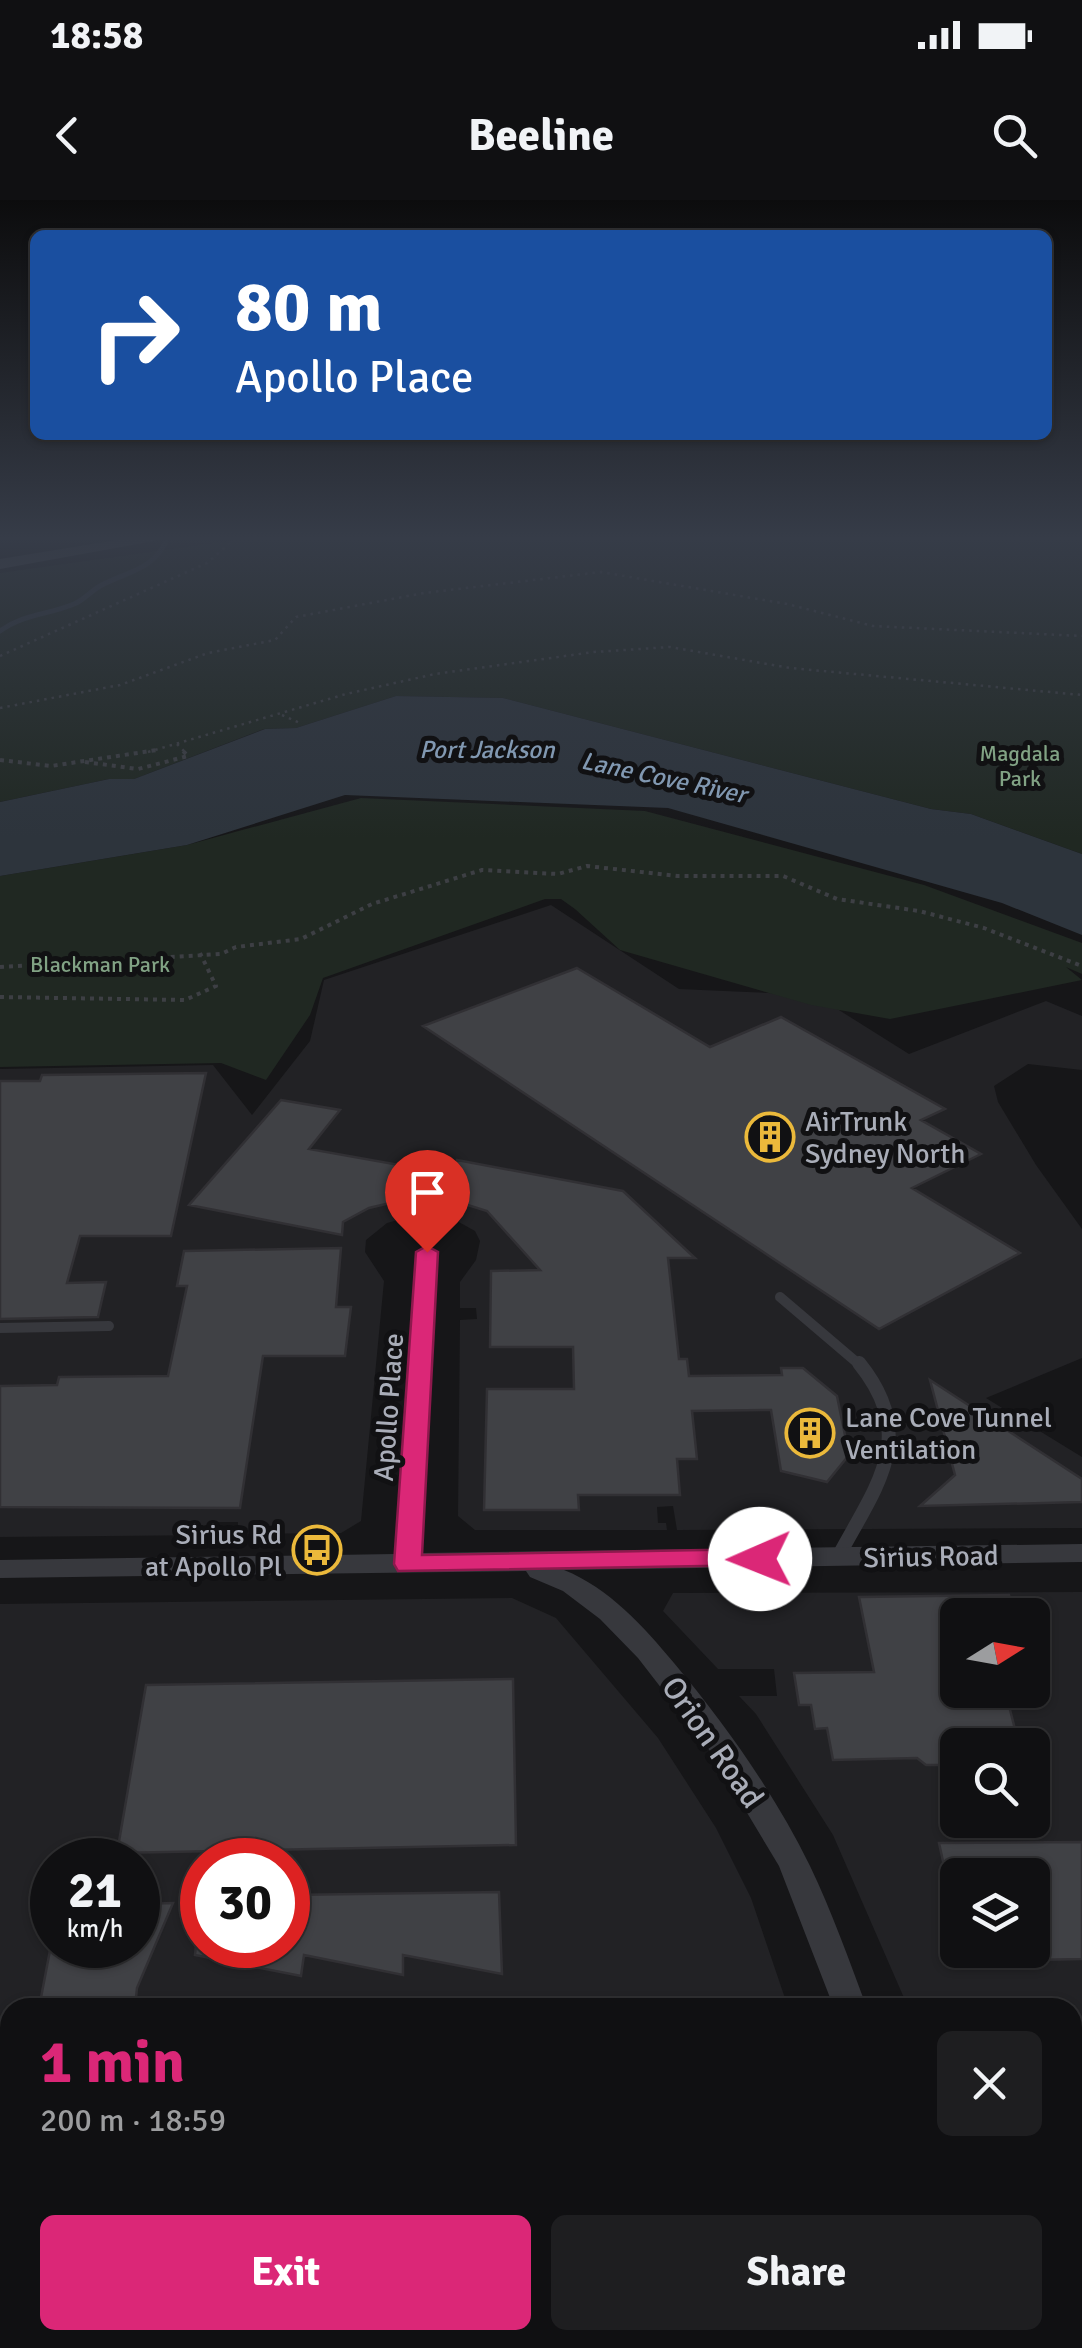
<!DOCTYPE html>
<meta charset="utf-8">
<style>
body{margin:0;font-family:Signika,sans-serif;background:#1e1e20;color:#f1f3f6;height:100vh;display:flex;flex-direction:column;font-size:38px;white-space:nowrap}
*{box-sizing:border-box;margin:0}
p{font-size:32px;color:#9c9d9f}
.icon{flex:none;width:55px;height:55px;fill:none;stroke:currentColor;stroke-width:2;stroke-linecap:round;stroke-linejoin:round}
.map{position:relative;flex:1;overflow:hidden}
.drawer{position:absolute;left:0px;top:1798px;width:1082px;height:352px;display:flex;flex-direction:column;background:#101012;border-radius:30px 30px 0 0;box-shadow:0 2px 8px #0004,0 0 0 2px #303032}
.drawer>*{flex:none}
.top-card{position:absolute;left:30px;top:30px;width:1022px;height:210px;border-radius:15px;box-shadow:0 2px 8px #0004,0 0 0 2px #303032;background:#1a4fa0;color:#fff;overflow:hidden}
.needle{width:65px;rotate:79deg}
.tools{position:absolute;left:940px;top:1398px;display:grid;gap:20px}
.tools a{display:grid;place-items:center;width:110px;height:110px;border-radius:15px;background:#101012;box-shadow:0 2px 8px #0004,0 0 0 2px #303032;font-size:50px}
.speed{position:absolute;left:30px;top:1638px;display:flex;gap:20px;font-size:50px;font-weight:700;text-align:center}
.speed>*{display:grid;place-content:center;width:130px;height:130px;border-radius:50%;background:#101012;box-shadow:0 2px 8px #0004,0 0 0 2px #303032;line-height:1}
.speed small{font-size:25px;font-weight:400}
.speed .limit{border:15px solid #d22;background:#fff;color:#111}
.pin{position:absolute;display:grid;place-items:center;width:85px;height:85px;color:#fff;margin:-102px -42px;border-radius:50% 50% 50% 0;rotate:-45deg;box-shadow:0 0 10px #0007}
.pin .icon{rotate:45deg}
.me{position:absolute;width:110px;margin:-55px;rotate:269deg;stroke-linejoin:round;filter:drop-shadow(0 0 8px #0008)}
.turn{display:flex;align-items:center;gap:35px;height:210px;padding:0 40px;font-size:45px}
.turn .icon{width:130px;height:130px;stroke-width:2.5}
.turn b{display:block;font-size:70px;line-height:85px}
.round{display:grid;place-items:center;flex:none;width:105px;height:105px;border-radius:15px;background:#1e1e20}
.head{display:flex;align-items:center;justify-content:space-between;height:170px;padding:0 40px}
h1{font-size:60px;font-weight:700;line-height:75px;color:#db2777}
.action{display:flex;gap:20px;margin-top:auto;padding:20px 40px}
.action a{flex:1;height:115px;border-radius:15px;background:#db2777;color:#fff;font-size:40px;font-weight:700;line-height:115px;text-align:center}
.action a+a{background:#1e1e20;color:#f1f3f6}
.status{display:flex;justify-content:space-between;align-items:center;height:70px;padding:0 50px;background:#101012;direction:ltr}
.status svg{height:28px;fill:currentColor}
header{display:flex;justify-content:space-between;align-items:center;height:130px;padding:0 40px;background:#101012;font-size:45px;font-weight:700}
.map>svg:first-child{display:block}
.built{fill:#222225;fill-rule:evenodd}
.green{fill:#202822}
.water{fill:#2d343c}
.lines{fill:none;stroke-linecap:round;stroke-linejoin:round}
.stream{stroke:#2d343c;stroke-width:5}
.building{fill:#404145;stroke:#313034;stroke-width:2.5}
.path-far1{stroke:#3d3f44;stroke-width:2.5;stroke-dasharray:2.5 5;stroke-linecap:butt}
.path{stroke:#3d3f44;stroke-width:4;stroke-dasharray:4 5;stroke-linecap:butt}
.lane-far1{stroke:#37383d;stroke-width:10}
.lane{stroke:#37383d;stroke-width:14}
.street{fill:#37383d;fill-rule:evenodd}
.secondary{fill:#45474d;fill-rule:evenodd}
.route{fill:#db2777;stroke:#8e194d;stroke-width:2.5}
.labels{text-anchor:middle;stroke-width:10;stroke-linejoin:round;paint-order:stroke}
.far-park-label{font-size:22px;fill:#81a284;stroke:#111113}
.far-water-label{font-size:25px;font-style:italic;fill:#8198b1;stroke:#111113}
.poi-label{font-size:28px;fill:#a9adb8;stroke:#111113;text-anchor:start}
.street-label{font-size:28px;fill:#a9adb8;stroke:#111113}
.near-street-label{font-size:32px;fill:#a9adb8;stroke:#111113}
</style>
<div class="status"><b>18:58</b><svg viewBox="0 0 49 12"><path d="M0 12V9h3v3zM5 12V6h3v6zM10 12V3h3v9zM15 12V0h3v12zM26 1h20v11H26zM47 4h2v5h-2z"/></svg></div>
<header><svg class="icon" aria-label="back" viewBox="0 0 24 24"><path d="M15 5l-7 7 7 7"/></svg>Beeline<svg class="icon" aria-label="search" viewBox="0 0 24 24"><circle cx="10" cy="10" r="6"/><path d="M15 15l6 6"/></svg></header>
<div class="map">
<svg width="1082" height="2148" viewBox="0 0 1082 2148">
<rect width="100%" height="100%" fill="#161618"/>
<path class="built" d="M551,705l128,84 136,6 94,59 137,-53 36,15v54l-54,-6 -34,22 4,16 38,63 46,64v129l-96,40 96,59v71l-405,2 -4,-24 -16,1 1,16h8l1,7h-192l-17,-14 2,-196 17,-1 -1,-11h-16v-26l16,-22 4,-19 -5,-10 -27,-15 -25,-3 -36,10 -21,17 -1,12 19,29 -23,240 -20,12 -103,1v-12h-22l-2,13 -214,2v-468l213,-4 39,50 58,-74 14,-61z
M1082,1392v756h-26l-4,-8h20v-332l-164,-1 -75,-172 -77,-121 -17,-18h38l-3,-27h-56l-55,-58 10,-18zM958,1415h74v75h-74zM958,1545h74v75h-74zM958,1675h74v75h-74z
M512,1398l44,20 102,120 58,90 35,70 37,109 -778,1v107h-10v-511zM52,1660h86v85h-86zM202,1660h86v85h-86z
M10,2022l3,118 -1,8h-12v-125z
M183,2140h743l3,8h-747z"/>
<path class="green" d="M258,337h824v317l-111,-40 -40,-5 -428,-111 -107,-2 -100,32 -32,1 -130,50h-25l-109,23v-229z
M361,598l284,13 279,74 158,58v31l-16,-7 16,13 -192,39 -79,-14 -191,-55 -45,-41 -14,-10h-16l-222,79 -13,37 -44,65 -45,-17 -221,4v-191l187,-31z"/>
<path class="water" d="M396,496l107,2 428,111 40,5 111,40v81l-80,-32 -334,-95 -323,-13 -158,50 -187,31v-74l109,-23h25l131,-50 31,-1z"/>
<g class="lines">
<path class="stream" d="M0,431c23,-17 48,-16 74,-27 10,-4 17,-13 26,-18 28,-15 55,-16 68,-49"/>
</g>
<path class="building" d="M577,768l133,79 71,-30 164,92 -24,11 60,34 -69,34 108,65 -141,76 -456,-303z
M206,873l-35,163h-91l-13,47 39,-1 -8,35 -98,2v-238h40l2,-6z
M281,900l59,10 -31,39 96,17 -2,34 -34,8 -26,14 -1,13 -153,-30z
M457,960l166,31 72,67h-27l11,101h8l2,17 93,-1 -1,-7h22l34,28 12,59 -22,27 -46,-11 -10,-61 -79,1 5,48h-20l3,36h-102l1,15h-95l3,-121h87l-1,-42h-83l1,-76 49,-1 -53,-59 -32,-10z
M341,1048l-5,59h15l-6,49h-82l-23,152 -240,-1v-121l57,-1 2,-8 109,-1 19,-90h-10l7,-35z
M930,1180l152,99v23l-162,4 35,-31z
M1009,1395l6,20h-57v75h47l14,55h-61v20h-32l-9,-7 -84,2 -6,-32 -12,1 -4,-24h-12l-5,-32 80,-1 -15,-75z
M513,1479l3,166 -399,8 29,-168z
M1082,1642v117l-50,1v-85h-86l-7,-32z
M499,1692l3,82 -99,-19v20l-99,-20 -3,21 -106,-21 1,-10h92v-50z
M173,1703l-36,85 -2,20h-96l12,-63h87v-41z"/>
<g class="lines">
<path class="path-far1" d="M0,456l207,-93 30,-26
M0,508l120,-23 88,-32 67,-13 21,-23 128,-24 177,-21 186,32 86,22 209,10
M282,515l20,9
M177,544l8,8
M148,552l198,-58 89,-20 159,-22 76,-5 120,21 292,27"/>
<path class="path" d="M0,560l51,6 106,-16
M85,562l53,7 50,-13 -6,-6
M0,767l221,-13 15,-7 65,-8 71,-35 110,-34 76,4 29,-8 90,10h106l54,23 82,12 65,17 98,38
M0,797l185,3 31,-14 -16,-33"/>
<path class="lane-far1" d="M780,1097l81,69
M0,1128l109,-2"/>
<path class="lane" d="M838,1357c38,-71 81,-120 21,-194"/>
<path class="street" d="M427,1045l11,7 -16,301 660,-9v18l-518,8c45,18 80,57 110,93 52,62 100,130 136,203 22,46 39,94 57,142h-33l-55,-142 -69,-115 -72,-93 -38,-39 -37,-28 -33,-14 -4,-6 -526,7v-18l395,-6 21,-302z
M0,1953h10v34h-10z
M112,2140h38l-1,8h-38z
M969,2140h39l3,8h-39z"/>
<path class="secondary" d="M135,337h41l-176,32v-10z"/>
</g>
<linearGradient id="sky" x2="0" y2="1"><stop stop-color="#0c0c0d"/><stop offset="0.53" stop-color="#363c48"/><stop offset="1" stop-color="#363c48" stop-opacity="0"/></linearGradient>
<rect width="1082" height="638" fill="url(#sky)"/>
<path class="route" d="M427,1046l11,6 -16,303 338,-6 13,10 -3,6 -372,6 -4,-7 22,-312z"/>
<defs>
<g id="building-ring" transform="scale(2.5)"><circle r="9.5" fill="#111113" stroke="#ebb93b" stroke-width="1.5"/><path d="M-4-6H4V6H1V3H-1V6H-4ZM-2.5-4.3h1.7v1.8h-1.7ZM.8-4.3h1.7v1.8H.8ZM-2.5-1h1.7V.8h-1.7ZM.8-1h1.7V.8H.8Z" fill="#ebb93b"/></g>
<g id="bus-ring" transform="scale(2.5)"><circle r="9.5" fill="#111113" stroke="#ebb93b" stroke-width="1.5"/><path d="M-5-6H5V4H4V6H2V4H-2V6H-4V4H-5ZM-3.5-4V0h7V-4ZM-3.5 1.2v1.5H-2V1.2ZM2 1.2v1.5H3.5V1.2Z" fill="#ebb93b"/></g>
</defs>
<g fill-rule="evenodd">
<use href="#building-ring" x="770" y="937"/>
<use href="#building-ring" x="810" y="1233"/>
<use href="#bus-ring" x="317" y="1350"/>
</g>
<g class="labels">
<g class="far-park-label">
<text x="1020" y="561">Magdala<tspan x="1020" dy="25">Park</tspan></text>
<text x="100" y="772">Blackman Park</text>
</g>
<g class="far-water-label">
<text x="487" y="558">Port Jackson</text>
<text transform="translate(664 577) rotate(12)" y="9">Lane Cove River</text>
</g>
<g class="poi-label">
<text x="805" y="931">AirTrunk<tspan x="805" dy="32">Sydney North</tspan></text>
<text x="845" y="1227">Lane Cove Tunnel<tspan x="845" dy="32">Ventilation</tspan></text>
<text x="282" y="1344" text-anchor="end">Sirius Rd<tspan x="282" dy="32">at Apollo Pl</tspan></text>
</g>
<g class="street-label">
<text transform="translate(388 1207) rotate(-86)" y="10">Apollo Place</text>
<text transform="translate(931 1356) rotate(-1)" y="10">Sirius Road</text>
</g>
<g class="near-street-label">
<text transform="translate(713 1542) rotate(55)" y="11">Orion Road</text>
</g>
</g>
</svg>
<div class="tools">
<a><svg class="needle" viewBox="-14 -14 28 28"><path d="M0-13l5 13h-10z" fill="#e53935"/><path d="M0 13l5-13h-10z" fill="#9c9d9f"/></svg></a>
<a><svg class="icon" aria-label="search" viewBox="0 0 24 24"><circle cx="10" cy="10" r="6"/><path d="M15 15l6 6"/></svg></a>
<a><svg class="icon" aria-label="layers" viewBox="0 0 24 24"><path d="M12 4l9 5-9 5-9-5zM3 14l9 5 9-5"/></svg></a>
</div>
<div class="speed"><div>21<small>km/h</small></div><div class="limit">30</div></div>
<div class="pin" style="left:427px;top:1052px;background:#d93025"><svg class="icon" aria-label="arrive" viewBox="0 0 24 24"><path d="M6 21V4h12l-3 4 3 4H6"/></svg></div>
<svg class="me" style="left:760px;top:1359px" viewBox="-20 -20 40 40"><circle r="19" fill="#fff"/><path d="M0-13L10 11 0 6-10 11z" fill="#db2777"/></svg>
<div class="top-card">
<div class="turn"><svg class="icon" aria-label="right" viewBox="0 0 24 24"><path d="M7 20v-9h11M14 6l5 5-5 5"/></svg><div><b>80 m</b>Apollo Place</div></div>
</div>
<section class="drawer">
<div class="head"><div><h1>1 min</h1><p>200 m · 18:59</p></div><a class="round"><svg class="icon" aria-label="close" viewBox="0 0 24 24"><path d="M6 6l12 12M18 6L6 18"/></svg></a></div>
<div class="action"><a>Exit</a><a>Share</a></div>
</section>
</div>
